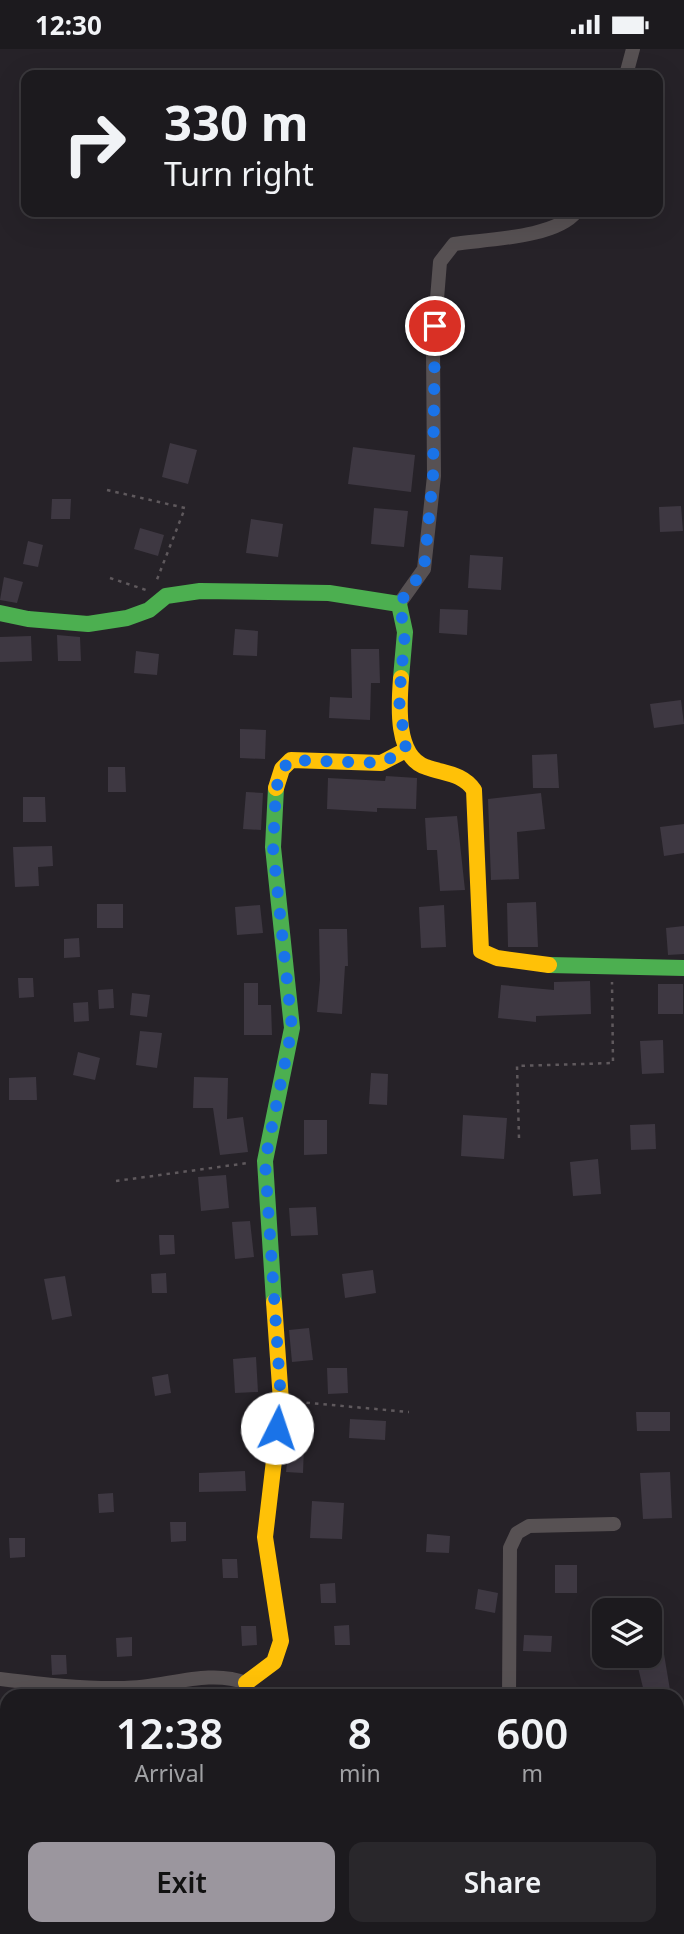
<!DOCTYPE html>
<style>
body{margin:0;font-family:"Noto Sans",sans-serif;background:#29272b;color:#f1f3f6;height:100vh;display:flex;flex-direction:column;font-size:26px;white-space:nowrap}
*{box-sizing:border-box;margin:0}
p{font-size:23px;color:#a0a1a4}
.icon{flex:none;width:38px;height:38px;fill:none;stroke:currentColor;stroke-width:2;stroke-linecap:round;stroke-linejoin:round}
.map{position:relative;flex:1;overflow:hidden}
.details{position:absolute;left:0px;top:1640px;width:684px;height:247px;display:flex;flex-direction:column;background:#1c1a1e;border-radius:21px 21px 0 0;box-shadow:0 7px 28px #0002,0 0 0 2px #3a383c}
.details>*{flex:none}
.top-card{position:absolute;left:21px;top:21px;width:642px;height:147px;border-radius:14px;box-shadow:0 7px 28px #0002,0 0 0 2px #3a383c;background:#1c1a1e;color:#f1f3f6;overflow:hidden}
.controls{position:absolute;left:592px;top:1549px;display:grid;gap:14px}
.controls a{display:grid;place-items:center;width:70px;height:70px;border-radius:14px;background:#1c1a1e;box-shadow:0 7px 28px #0002,0 0 0 2px #3a383c;font-size:35px}
.pin{position:absolute;display:grid;place-items:center;width:60px;height:60px;color:#fff;margin:-30px;border:4px solid #fff;border-radius:50%;box-shadow:0 2px 7px #0007}
.me{position:absolute;width:77px;margin:-38px;rotate:4deg;stroke-linejoin:round;filter:drop-shadow(0 0 5px #0008)}
.turn{display:flex;align-items:center;gap:24px;height:147px;padding:0 28px;font-size:32px}
.turn .icon{width:91px;height:91px;stroke-width:2.5}
.turn b{display:block;font-size:49px;line-height:60px}
.eta{display:flex;justify-content:space-evenly;align-items:center;height:119px;text-align:center}
.eta b{font-size:42px;font-weight:600;line-height:49px}
.action{display:flex;gap:14px;margin-top:auto;padding:14px 28px}
.action a{flex:1;height:80px;border-radius:14px;background:#9b969e;color:#111;font-size:28px;font-weight:600;line-height:80px;text-align:center}
.action a+a{background:#29272b;color:#f1f3f6}
.status{display:flex;justify-content:space-between;align-items:center;height:49px;padding:0 35px;background:#1c1a1e;direction:ltr}
.status svg{height:19px;fill:currentColor}
.map>svg:first-child{display:block}
.building{fill:#3e3842}
.lines{fill:none;stroke-linecap:round;stroke-linejoin:round}
.path{stroke:#5f595d;stroke-width:2.5;stroke-dasharray:3.5 5;stroke-linecap:butt}
.street{stroke:#575153;stroke-width:14}
.fast{stroke:#4caf50;stroke-width:16}
.slow{stroke:#ffc107;stroke-width:16}
.route{stroke:#1a73e8;stroke-width:12;stroke-dasharray:0 21.6}
</style>
<div class="status"><b>12:30</b><svg viewBox="0 0 49 12"><path d="M0 12V9h3v3zM5 12V6h3v6zM10 12V3h3v9zM15 12V0h3v12zM26 1h20v11H26zM47 4h2v5h-2z"/></svg></div>
<div class="map">
<svg width="684" height="1885" viewBox="0 0 684 1885">
<rect width="100%" height="100%" fill="#262228"/>
<path class="building" d="M170,394l27,7 -9,34 -26,-7z
M353,398l62,8 -4,37 -63,-8z
M52,450h19l-1,20h-19z
M681,457l2,25 -23,1 -1,-25z
M374,459l34,3 -4,36 -33,-3z
M251,470l32,5 -5,33 -32,-4z
M140,479l24,7 -6,21 -24,-7z
M28,492l15,4 -5,22 -15,-3z
M470,506l33,2 -2,33 -33,-2z
M4,528l19,5 -6,21 -17,-3z
M440,560l28,1 -1,25 -28,-2z
M235,580l23,2 -1,25 -24,-1z
M57,586l23,2 1,24h-23z
M31,587l1,25 -32,1v-25z
M351,600h28l1,34h-9l-1,37 -41,-2 1,-21 22,1z
M136,602l23,3 -2,21 -23,-2z
M681,651l3,24 -30,4 -4,-24z
M240,680l26,1 -1,29 -25,-1z
M557,705l2,34h-26l-1,-33z
M108,718h17l1,25h-18z
M386,727l31,2 -1,31 -39,-1v4l-50,-3 1,-31 57,3z
M246,743l17,1 -2,37 -18,-1z
M541,744l4,36 -28,3 2,47 -28,1 -3,-81z
M23,748h22l1,25h-23z
M457,767l8,74 -25,1 -3,-41h-10l-2,-32z
M684,775v29l-20,3 -4,-29z
M52,797l1,20 -15,1 1,19 -24,1 -2,-40z
M536,853l2,45h-30l-1,-44z
M97,855h26v24h-26z
M260,856l3,28 -26,2 -2,-28z
M444,856l2,42 -25,1 -2,-41z
M684,877v28l-16,1 -2,-27z
M319,880h28l1,37h-3l-3,48 -25,-2 3,-32z
M79,889l1,19 -16,1v-19z
M18,929h15l1,19 -15,1z
M590,932l1,33 -55,2v6l-38,-4 3,-33 53,5v-8z
M244,934h14v22h13l1,30h-28z
M658,935h25v30h-25z
M113,940l1,19 -15,1 -1,-19z
M132,944l18,2 -3,22 -17,-2z
M88,953l1,19 -15,1 -1,-19z
M140,982l22,2 -5,35 -21,-3z
M663,991l1,33 -22,1 -2,-33z
M78,1003l22,6 -5,22 -22,-5z
M371,1024l17,1 -1,31 -18,-1z
M36,1028l1,23h-28v-22z
M194,1028l34,1 -1,41 16,-2 5,35 -28,3 -7,-47h-20z
M463,1066l44,3 -3,41 -43,-3z
M304,1071h23v34l-23,1z
M655,1075l1,25 -25,1 -1,-25z
M598,1110l3,35 -28,2 -3,-34z
M226,1126l3,33 -28,3 -3,-34z
M316,1158l2,28 -27,1 -2,-28z
M250,1172l4,36 -19,2 -3,-37z
M159,1186h15l1,19 -15,1z
M373,1221l3,23 -31,5 -3,-24z
M166,1224l1,20h-15l-1,-19z
M65,1227l7,40 -20,4 -8,-41z
M309,1279l4,32 -21,2 -3,-32z
M256,1308l2,35 -23,1 -2,-34z
M327,1319h20l1,25 -20,1z
M168,1325l3,19 -16,3 -3,-19z
M636,1363h34v19h-33z
M251,1366l15,1 -2,21 -14,-1z
M350,1370l36,2 -1,19 -36,-2z
M289,1396l15,1 -1,27 -17,-1z
M245,1422l1,20 -47,1v-19z
M670,1423l2,46 -29,1 -3,-46z
M113,1444l1,19 -15,1 -1,-19z
M312,1452l32,2 -2,36 -32,-1z
M170,1473h16v19l-15,1z
M427,1485l23,2 -1,17 -23,-1z
M9,1489h16v19l-15,1z
M222,1510h15l1,19h-15z
M555,1516h22v28h-22z
M335,1534l1,20h-15l-1,-19z
M478,1540l20,4 -3,20 -20,-4z
M349,1576l1,20h-15l-1,-19z
M241,1577h15l1,19 -15,1z
M524,1586l28,1 -1,16 -28,-1z
M132,1588v19l-15,1 -1,-19z
M663,1599l8,48h-26l-10,-41h14v-4z
M51,1606h15l1,19 -15,1z"/>
<g class="lines">
<path class="path" d="M107,441l78,18 -29,74
M110,529l36,12
M519,1089l-2,-72 96,-3 -1,-81
M116,1132l132,-18
M298,1353l111,10"/>
<path class="street" d="M626,26l7,-26
M399,555l25,-35 10,-93 -1,-128 7,-86 14,-18c33,-5 101,-6 122,-32
M0,1630c41,5 82,10 124,9 40,0 85,-20 122,-5l2,13
M509,1647l1,-148 7,-15 12,-7 85,-2
M677,1706l7,-1
M343,1885v-5"/>
<path class="fast" d="M0,564l28,6 60,5 39,-6 22,-8 17,-14 34,-5 129,2 70,11 6,28 -4,46
M549,916l135,3
M274,1253l-9,-141 27,-133 -19,-181 3,-59"/>
<path class="slow" d="M401,629c-2,26 -6,79 25,89 19,7 36,6 48,23l7,161 16,7 52,7
M276,739l6,-19 9,-9 90,3 25,-13
M246,1634l28,-21 7,-21 -16,-104 16,-136 -7,-99"/>
</g>
<g class="lines">
<path class="route" d="M277,1379l4,-27 -16,-240 27,-133 -19,-180 3,-59 6,-20 9,-9 90,3 25,-13 -7,-50 6,-68 -6,-28 25,-35 9,-93 2,-150"/>
</g>
</svg>
<div class="controls">
<a><svg class="icon" aria-label="layers" viewBox="0 0 24 24"><path d="M12 4l9 5-9 5-9-5zM3 14l9 5 9-5"/></svg></a>
</div>
<div class="pin" style="left:435px;top:277px;background:#d93025"><svg class="icon" aria-label="arrive" viewBox="0 0 24 24"><path d="M6 21V4h12l-3 4 3 4H6"/></svg></div>
<svg class="me" style="left:277px;top:1379px" viewBox="-20 -20 40 40"><circle r="19" fill="#fff"/><path d="M0-13L10 11 0 6-10 11z" fill="#1a73e8"/></svg>
<div class="top-card">
<div class="turn"><svg class="icon" aria-label="right" viewBox="0 0 24 24"><path d="M7 20v-9h11M14 6l5 5-5 5"/></svg><div><b>330 m</b>Turn right</div></div>
</div>
<section class="details">
<div class="eta">
<div><b>12:38</b><p>Arrival</p></div>
<div><b>8</b><p>min</p></div>
<div><b>600</b><p>m</p></div>
</div>
<div class="action"><a>Exit</a><a>Share</a></div>
</section>
</div>
